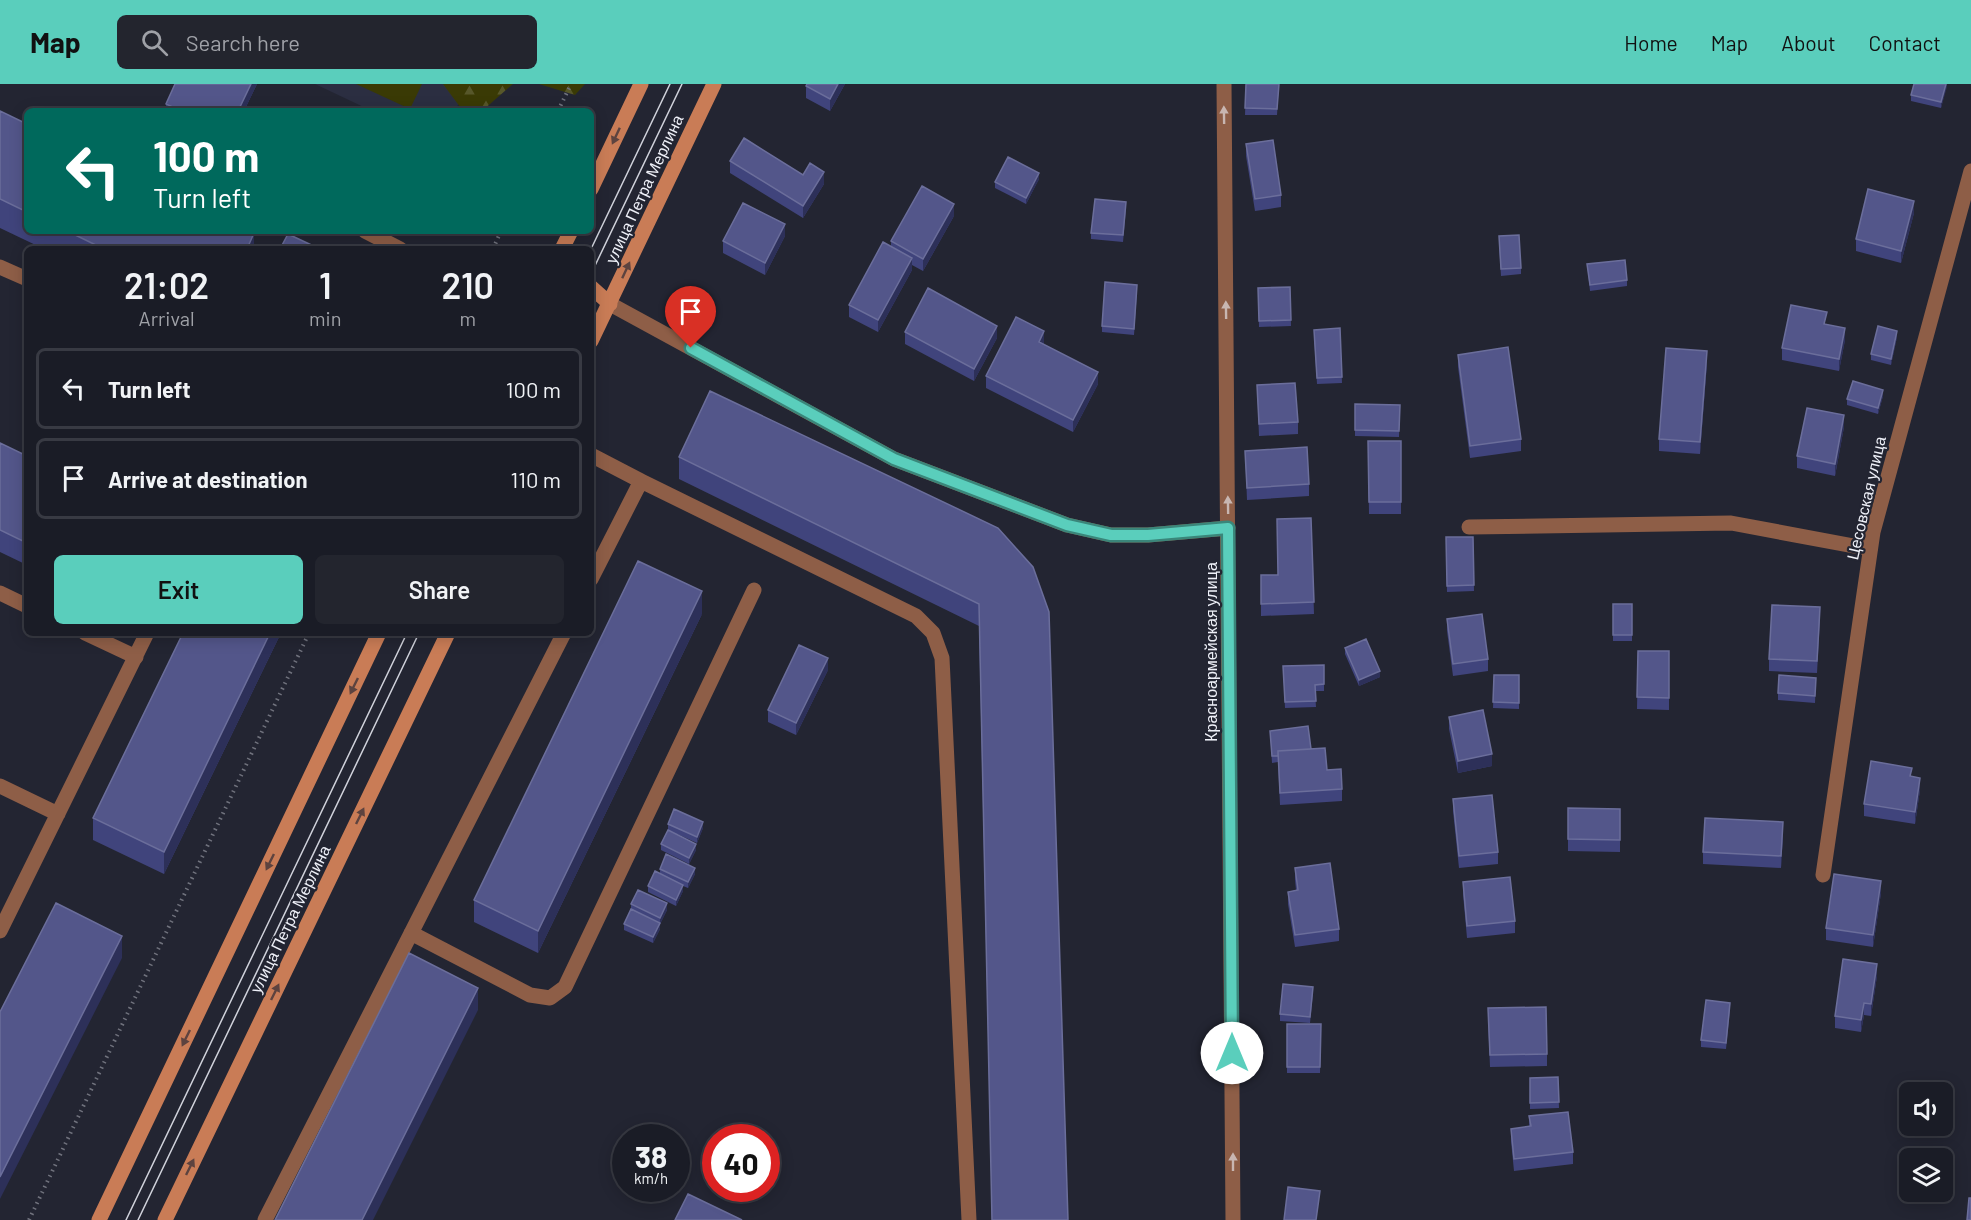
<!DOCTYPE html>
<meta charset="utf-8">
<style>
body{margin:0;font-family:Barlow,sans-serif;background:#23252e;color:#f1f3f6;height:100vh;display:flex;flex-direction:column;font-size:22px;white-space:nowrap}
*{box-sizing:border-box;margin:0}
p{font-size:20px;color:#9fa1a7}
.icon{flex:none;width:33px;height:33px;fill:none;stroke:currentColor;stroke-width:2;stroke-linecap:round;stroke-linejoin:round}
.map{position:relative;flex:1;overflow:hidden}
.drawer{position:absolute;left:24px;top:162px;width:570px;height:390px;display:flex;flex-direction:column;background:#1a1c26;border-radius:9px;box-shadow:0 3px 15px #0003,0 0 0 2px #383a43}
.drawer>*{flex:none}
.top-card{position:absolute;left:24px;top:24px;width:570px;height:126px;border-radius:9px;box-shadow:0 3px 15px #0003,0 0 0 2px #383a43;background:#00695c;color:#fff;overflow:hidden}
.buttons{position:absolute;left:1899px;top:998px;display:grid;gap:12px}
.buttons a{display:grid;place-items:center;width:54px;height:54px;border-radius:9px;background:#1a1c26;box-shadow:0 3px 15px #0003,0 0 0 2px #383a43;font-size:30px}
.speed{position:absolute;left:612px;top:1040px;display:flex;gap:12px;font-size:30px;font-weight:700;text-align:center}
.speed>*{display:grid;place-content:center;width:78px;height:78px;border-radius:50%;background:#1a1c26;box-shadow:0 3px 15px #0003,0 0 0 2px #383a43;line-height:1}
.speed small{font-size:15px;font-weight:400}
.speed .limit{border:9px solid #d22;background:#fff;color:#111}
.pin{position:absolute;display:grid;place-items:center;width:51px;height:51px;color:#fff;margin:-62px -26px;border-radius:50% 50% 50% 0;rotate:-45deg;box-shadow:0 0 6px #0007}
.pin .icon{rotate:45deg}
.me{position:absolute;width:66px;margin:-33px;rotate:0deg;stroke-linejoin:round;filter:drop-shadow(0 0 4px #0008)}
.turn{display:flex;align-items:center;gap:21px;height:126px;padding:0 30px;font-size:27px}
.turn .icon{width:78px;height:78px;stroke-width:2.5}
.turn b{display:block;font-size:42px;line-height:51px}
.eta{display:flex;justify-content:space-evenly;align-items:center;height:102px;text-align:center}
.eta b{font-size:36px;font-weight:600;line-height:42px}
.action{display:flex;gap:12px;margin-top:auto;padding:12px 30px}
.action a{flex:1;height:69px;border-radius:9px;background:#5acebc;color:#111;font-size:24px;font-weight:600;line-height:69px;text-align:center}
.action a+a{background:#23252e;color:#f1f3f6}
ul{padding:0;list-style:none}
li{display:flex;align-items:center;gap:18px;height:81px;margin:0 12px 9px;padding:0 18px;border:3px solid #383a43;border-radius:9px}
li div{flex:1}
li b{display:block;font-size:22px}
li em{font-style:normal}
header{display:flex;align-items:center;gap:36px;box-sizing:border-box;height:84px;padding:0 30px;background:#5acebc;color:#111}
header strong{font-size:28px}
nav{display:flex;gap:33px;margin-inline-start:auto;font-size:21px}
.search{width:420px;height:54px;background:#23252e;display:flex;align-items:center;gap:15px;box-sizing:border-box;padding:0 21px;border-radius:9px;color:#9fa1a7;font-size:22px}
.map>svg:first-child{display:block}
.built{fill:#2b2e41}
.grass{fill:#3a3a05}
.forest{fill:url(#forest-firs)}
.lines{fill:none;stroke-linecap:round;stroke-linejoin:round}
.path{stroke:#70727d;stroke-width:4;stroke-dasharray:1.5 4.5;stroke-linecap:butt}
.service{stroke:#8e5e47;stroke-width:15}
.minor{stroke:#8e5e47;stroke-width:15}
.tertiary{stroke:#8e5e47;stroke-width:15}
.secondary{stroke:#c97c56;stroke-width:15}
.tram{stroke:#d0d2db;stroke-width:1.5}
.wall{fill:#40447c}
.shaded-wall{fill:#2d3059}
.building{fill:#53568a;stroke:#6b6e9b;stroke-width:1.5}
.oneway{fill:#c8b6b1}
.oneway2{fill:#5d433f}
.route-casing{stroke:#3a867a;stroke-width:15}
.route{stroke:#5acebc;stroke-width:10}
.labels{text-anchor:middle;stroke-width:4.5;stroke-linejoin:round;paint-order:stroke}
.street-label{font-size:16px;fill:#eef0f8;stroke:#232532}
</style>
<header>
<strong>Map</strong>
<div class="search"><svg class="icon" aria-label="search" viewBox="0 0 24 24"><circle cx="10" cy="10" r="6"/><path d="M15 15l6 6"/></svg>Search here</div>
<nav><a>Home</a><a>Map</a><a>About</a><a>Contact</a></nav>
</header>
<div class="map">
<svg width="1971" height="1136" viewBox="0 0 1971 1136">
<defs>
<pattern id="forest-firs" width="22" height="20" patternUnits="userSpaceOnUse" patternTransform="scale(1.5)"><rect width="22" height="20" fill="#3a3a05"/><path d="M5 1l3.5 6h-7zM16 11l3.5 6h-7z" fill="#57572a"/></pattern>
</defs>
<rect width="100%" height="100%" fill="#232532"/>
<path class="built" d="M315,0h153l-13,27h-83z"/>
<path class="grass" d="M356,0h66l-12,25z"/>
<path class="forest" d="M443,0h70l-31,27h-19z
M539,0h46l-10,11z"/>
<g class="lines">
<path class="path" d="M558,27l13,-27
M493,165l8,-18
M29,1136l280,-587"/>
<path class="service" d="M365,147l35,18
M0,183l27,12
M610,220l284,155 173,66 44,10h37l80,-7
M591,371l50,26 -50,98
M641,397l275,135 17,17 9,25 27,562
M1469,443l262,-4 139,26
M0,509l27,13
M85,549l51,24
M0,702l58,28
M0,847l147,-298
M411,849l119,62 20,3 15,-11 189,-397
M265,1136l299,-587"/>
<path class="minor" d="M1823,791l50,-343 98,-361"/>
<path class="tertiary" d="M1224,0l9,1136"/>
<path class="secondary" d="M591,105l50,-105
M562,165l9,-18
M591,203l19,17
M591,257l123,-257
M99,1136l280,-587
M165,1136l283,-587"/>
<path class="tram" d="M591,165l79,-165
M591,190l91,-190
M126,1136l281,-587
M138,1136l281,-587"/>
</g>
<path class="wall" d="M257,0l-13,27h-78v-7z
M807,0h38l-15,27 -24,-13v-12z
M1246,0h33l-2,31h-32z
M1947,0l-6,24 -30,-7v-6z
M0,27l27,13v107h222l5,18h-210l-44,-21z
M1246,60l35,51v12l-26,4 -9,-55z
M730,77l73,14 21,9 -21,34 -73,-45z
M1039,95l-13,25 -31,-16v-6z
M1126,124l-3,34 -32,-3v-6z
M1914,129l-13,50 -45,-12v-12z
M954,132l-31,55 -11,-6v5l-34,62 -29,-15v-12l42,-59v-5z
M785,152l-20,39 -42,-22v-12z
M1499,159l22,25v6l-20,2z
M1587,180l40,16v6l-37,5z
M1290,203l1,39 -32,1 -1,-39z
M1137,207l-3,44 -32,-3v-6z
M1827,241l18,15 -6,31 -57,-11v-12z
M1340,244l2,55 -25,1 -3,-48z
M905,248l92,6 -23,43 -69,-37z
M1897,253l-6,28 -20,-5v-6z
M1044,259v2l54,39 -25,48 -87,-44v-12z
M1458,271l63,84v12l-51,7 -12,-91z
M1707,279l-7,91 -41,-3v-12z
M1257,301l41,37v12l-39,2z
M1883,312l-5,18 -31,-9v-6z
M1355,320l45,1 -1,32 -44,-1z
M1844,343l-9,49 -38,-8v-12z
M1368,357h33v73h-32z
M0,359l27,13v109l-27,-13z
M1245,367l64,33v12l-62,4z
M679,373l319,71 70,692h-76l-13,-594 -300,-147z
M1311,434l3,96 -53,2v-41h16z
M1446,453h27l1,54 -27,1z
M1613,520h19v37h-19z
M702,530l-164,339 -64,-31v-22z
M1447,535l41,40v12l-35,5 -6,-45z
M1820,535l-3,54 -48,-2v-12z
M183,549h98l-117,241 -71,-34v-22z
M1345,564l35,29 -21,9 -14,-32z
M1638,567h31v59l-32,-1z
M1324,581v26h-9l1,16 -31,1 -2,-42z
M828,586l-32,65 -28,-13v-12z
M1494,591h25v34l-26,-1z
M1816,594l-1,25 -37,-3v-7z
M1449,633l43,49 -34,7 -9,-44z
M1270,647l41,18 31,40v12l-62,4 -2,-43 -6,1z
M1920,706l-5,34 -51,-8v-12z
M1453,715l45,53v12l-39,4 -6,-57z
M1568,724l52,1v43l-52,-1z
M668,740l35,4 -6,15 -20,-9 19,16 -7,14 -28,-14v-6l7,-14z
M1783,750l-2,34 -78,-4v-12z
M1295,784l44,61v12l-44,6 -7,-43v-12l8,-2 -1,-10z
M660,785l35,5 -7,14 -5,-2v5l-7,15 -28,-14v-6l12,-12z
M1463,798l52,39v12l-48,5 -4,-44z
M1881,809l-8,54 -47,-7v-12z
M631,820l36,6 -7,14v5l-7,14 -29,-13v-6l7,-15z
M1877,892l-6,40 -7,-1 -3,17 -26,-4v-12z
M1313,909l-3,30 -30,-2v-7z
M1730,925l-4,40 -25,-2v-7z
M1488,936l59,34v12l-57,1z
M1287,940h34l-1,49h-33z
M1558,993l1,31 -29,1v-31z
M1529,1032l44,36v12l-59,7 -3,-30v-12l18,-2z"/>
<path class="shaded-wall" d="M251,0h6l-13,27h-6z
M838,0h7l-15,27v-12z
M1946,0l1,3 -6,21v-6z
M824,88v12l-21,34v-12z
M1039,89v6l-13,25v-6z
M1914,117v12l-13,50v-12z
M954,120v12l-31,55v-12z
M785,140v12l-20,39v-12z
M254,149v16h-7z
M912,174v12l-34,62v-12z
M997,242v12l-23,43v-12z
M1845,244v12l-6,31v-12z
M1044,247v12l-5,11v-12z
M1897,247v6l-6,28v-6z
M1707,267v12l-7,91v-12z
M1098,288v12l-25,48v-12z
M1883,306v6l-5,18v-6z
M1844,331v12l-9,49v-12z
M702,507v23l-164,339v-22z
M270,549h11l-117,241v-22z
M828,574v12l-32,65v-12z
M1380,587v6l-21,9v-6z
M1492,670v12l-34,7v-12z
M1920,694v12l-5,34v-12z
M703,738v6l-6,15v-6z
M1783,738v12l-2,34v-12z
M696,760v6l-7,14v-6z
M695,784v6l-7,14v-6z
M1881,797v12l-8,54v-12z
M683,801v6l-7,15v-6z
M667,819v7l-7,14v5l-7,14v-6l7,-14v-5z
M122,852v22l-122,241v-22z
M1877,880v12l-6,40v-12z
M478,904v22l-105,210h-11z
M1864,919v12l-3,17v-12z"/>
<path class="building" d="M175,0h76l-13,27h-57l-15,-7z
M807,0h31l-8,15 -24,-13z
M1246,0h33l-2,25 -32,-1z
M1914,0h32l-5,18 -30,-7z
M0,27l27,13v88l-27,-13z
M744,54l59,37 7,-12 14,9 -21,34 -73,-45z
M1273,56l8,55 -26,4 -9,-55z
M1008,73l31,16 -13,25 -31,-16z
M922,102l32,18 -31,55 -32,-18z
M1868,105l46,12 -13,50 -45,-12z
M1095,115l31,3 -3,33 -32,-2z
M743,119l42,21 -20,39 -42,-22z
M67,147h182l5,2 -7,16h-143z
M288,150l32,15h-40z
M1519,151l2,33 -20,1 -2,-33z
M883,158l29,16 -34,62 -29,-15z
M1625,176l2,20 -37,5 -3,-21z
M1105,198l32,3 -3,44 -32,-3z
M1290,203l1,33 -32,1 -1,-33z
M928,204l69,38 -23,43 -69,-37z
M1791,221l36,7 -3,12 21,4 -6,31 -57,-11z
M1016,233l28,14 -5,11 59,30 -25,48 -87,-44z
M1878,242l19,5 -6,28 -20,-5z
M1340,244l2,49 -25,1 -3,-48z
M1508,263l13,92 -51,7 -12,-91z
M1666,264l41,3 -7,91 -41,-3z
M1853,297l30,9 -5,18 -31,-9z
M1295,299l3,39 -39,2 -2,-39z
M710,307l288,137 35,39 16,45 19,608h-76l-13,-616 -300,-147z
M1355,320l45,1 -1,26 -44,-1z
M1807,324l37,7 -9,49 -38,-8z
M1368,357h33v61h-32z
M0,359l27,13v87l-27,-13z
M1307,363l2,37 -62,4 -2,-37z
M1311,434l3,84 -53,2v-29h17l-1,-56z
M1446,453h27l1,48 -27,1z
M638,477l64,30 -164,340 -64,-31z
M1613,520h19v31h-19z
M1772,521l48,2 -3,54 -48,-2z
M1482,530l6,45 -35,5 -6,-45z
M183,549h87l-106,219 -71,-34z
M1366,555l14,32 -21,9 -14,-32z
M799,561l29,13 -32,65 -28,-13z
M1638,567h31v47l-32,-1z
M1324,581v19l-9,1 1,16 -31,1 -2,-36z
M1494,591h25v28l-26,-1z
M1779,591l37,3 -1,18 -37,-3z
M1483,626l9,44 -34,7 -9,-44z
M1308,642l3,23 -33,2v5h-6l-2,-25z
M1325,664l2,22 14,-1 1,20 -62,4 -2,-42z
M1871,677l41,7 -2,8 10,2 -5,34 -51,-8z
M1492,711l6,57 -39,4 -6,-57z
M1568,724l52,1v31l-52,-1z
M674,725l29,13 -6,15 -29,-13z
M1705,734l78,4 -2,34 -78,-4z
M668,746l28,14 -7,14 -28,-14z
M666,770l29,14 -7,14 -28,-13z
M1330,779l9,66 -44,6 -7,-43 10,-2 -3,-22z
M655,787l28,14 -7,15 -28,-14z
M1834,790l47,7 -8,54 -47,-7z
M1510,793l5,44 -48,5 -4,-44z
M638,806l29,13 -7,15 -29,-14z
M56,819l66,33 -122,241v-165z
M631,825l29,14 -7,14 -29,-13z
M409,869l69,35 -116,232h-87z
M1843,875l34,5 -6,40 -7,-1 -3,17 -26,-4z
M1283,900l30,3 -3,30 -30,-3z
M1706,916l24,3 -4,40 -25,-3z
M1546,923l1,47 -57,1 -2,-47z
M1287,940h34l-1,43h-33z
M1558,993l1,25 -29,1v-25z
M1568,1028l5,40 -59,7 -3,-30 20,-3 -2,-10z
M1288,1103l32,4 -4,29h-32z
M688,1110l54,26h-67z
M1969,1114h2v22h-4z"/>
<defs><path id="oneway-solid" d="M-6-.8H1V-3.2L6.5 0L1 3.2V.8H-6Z" transform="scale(1.5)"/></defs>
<g class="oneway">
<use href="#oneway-solid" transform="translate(1224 31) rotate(-91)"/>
<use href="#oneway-solid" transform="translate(1226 226) rotate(-91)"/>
<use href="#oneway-solid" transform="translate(1228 421) rotate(-91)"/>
<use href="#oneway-solid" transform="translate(1233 1078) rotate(-90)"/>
</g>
<g class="oneway2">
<use href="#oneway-solid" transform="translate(616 52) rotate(115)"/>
<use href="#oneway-solid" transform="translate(626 186) rotate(-65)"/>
<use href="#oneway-solid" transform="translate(354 602) rotate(116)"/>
<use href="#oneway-solid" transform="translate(360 732) rotate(-64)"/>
<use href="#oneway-solid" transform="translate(270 778) rotate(116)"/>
<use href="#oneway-solid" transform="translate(275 908) rotate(-64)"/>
<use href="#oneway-solid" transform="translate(186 954) rotate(116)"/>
<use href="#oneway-solid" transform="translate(190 1083) rotate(-64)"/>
</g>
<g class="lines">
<g class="route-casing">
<path id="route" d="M691,264l203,111 173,66 44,10h37l80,-7 4,525"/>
</g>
<use href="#route" class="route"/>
</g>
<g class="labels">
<g class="street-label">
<text transform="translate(644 105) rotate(-65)" y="6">улица Петра Мерлина</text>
<text transform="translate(1866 414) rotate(-77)" y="6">Цесовская улица</text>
<text transform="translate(1211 568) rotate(-90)" y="6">Красноармейская улица</text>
<text transform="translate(290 835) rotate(-64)" y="6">улица Петра Мерлина</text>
</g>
</g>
</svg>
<div class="buttons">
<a><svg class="icon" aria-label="sound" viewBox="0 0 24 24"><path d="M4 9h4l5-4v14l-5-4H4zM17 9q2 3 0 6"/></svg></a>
<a><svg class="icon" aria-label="layers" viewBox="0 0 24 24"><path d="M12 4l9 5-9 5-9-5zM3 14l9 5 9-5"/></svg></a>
</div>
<div class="speed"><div>38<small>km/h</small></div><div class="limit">40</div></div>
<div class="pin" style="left:691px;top:264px;background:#d93025"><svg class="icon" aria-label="arrive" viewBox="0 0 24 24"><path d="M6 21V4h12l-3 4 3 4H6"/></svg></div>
<svg class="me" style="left:1232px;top:969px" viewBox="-20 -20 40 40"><circle r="19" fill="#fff"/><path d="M0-13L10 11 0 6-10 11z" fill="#5acebc"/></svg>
<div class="top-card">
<div class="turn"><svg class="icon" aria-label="left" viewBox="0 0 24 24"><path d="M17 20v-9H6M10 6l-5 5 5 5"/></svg><div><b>100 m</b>Turn left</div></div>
</div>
<section class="drawer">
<div class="eta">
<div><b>21:02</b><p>Arrival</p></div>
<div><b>1</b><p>min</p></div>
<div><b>210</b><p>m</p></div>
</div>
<ul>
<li><svg class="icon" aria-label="left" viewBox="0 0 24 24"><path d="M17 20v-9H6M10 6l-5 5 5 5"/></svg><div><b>Turn left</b></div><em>100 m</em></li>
<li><svg class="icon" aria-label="arrive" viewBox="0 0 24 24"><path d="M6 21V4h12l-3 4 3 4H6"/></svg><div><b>Arrive at destination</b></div><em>110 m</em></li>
</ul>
<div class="action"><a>Exit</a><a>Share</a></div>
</section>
</div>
